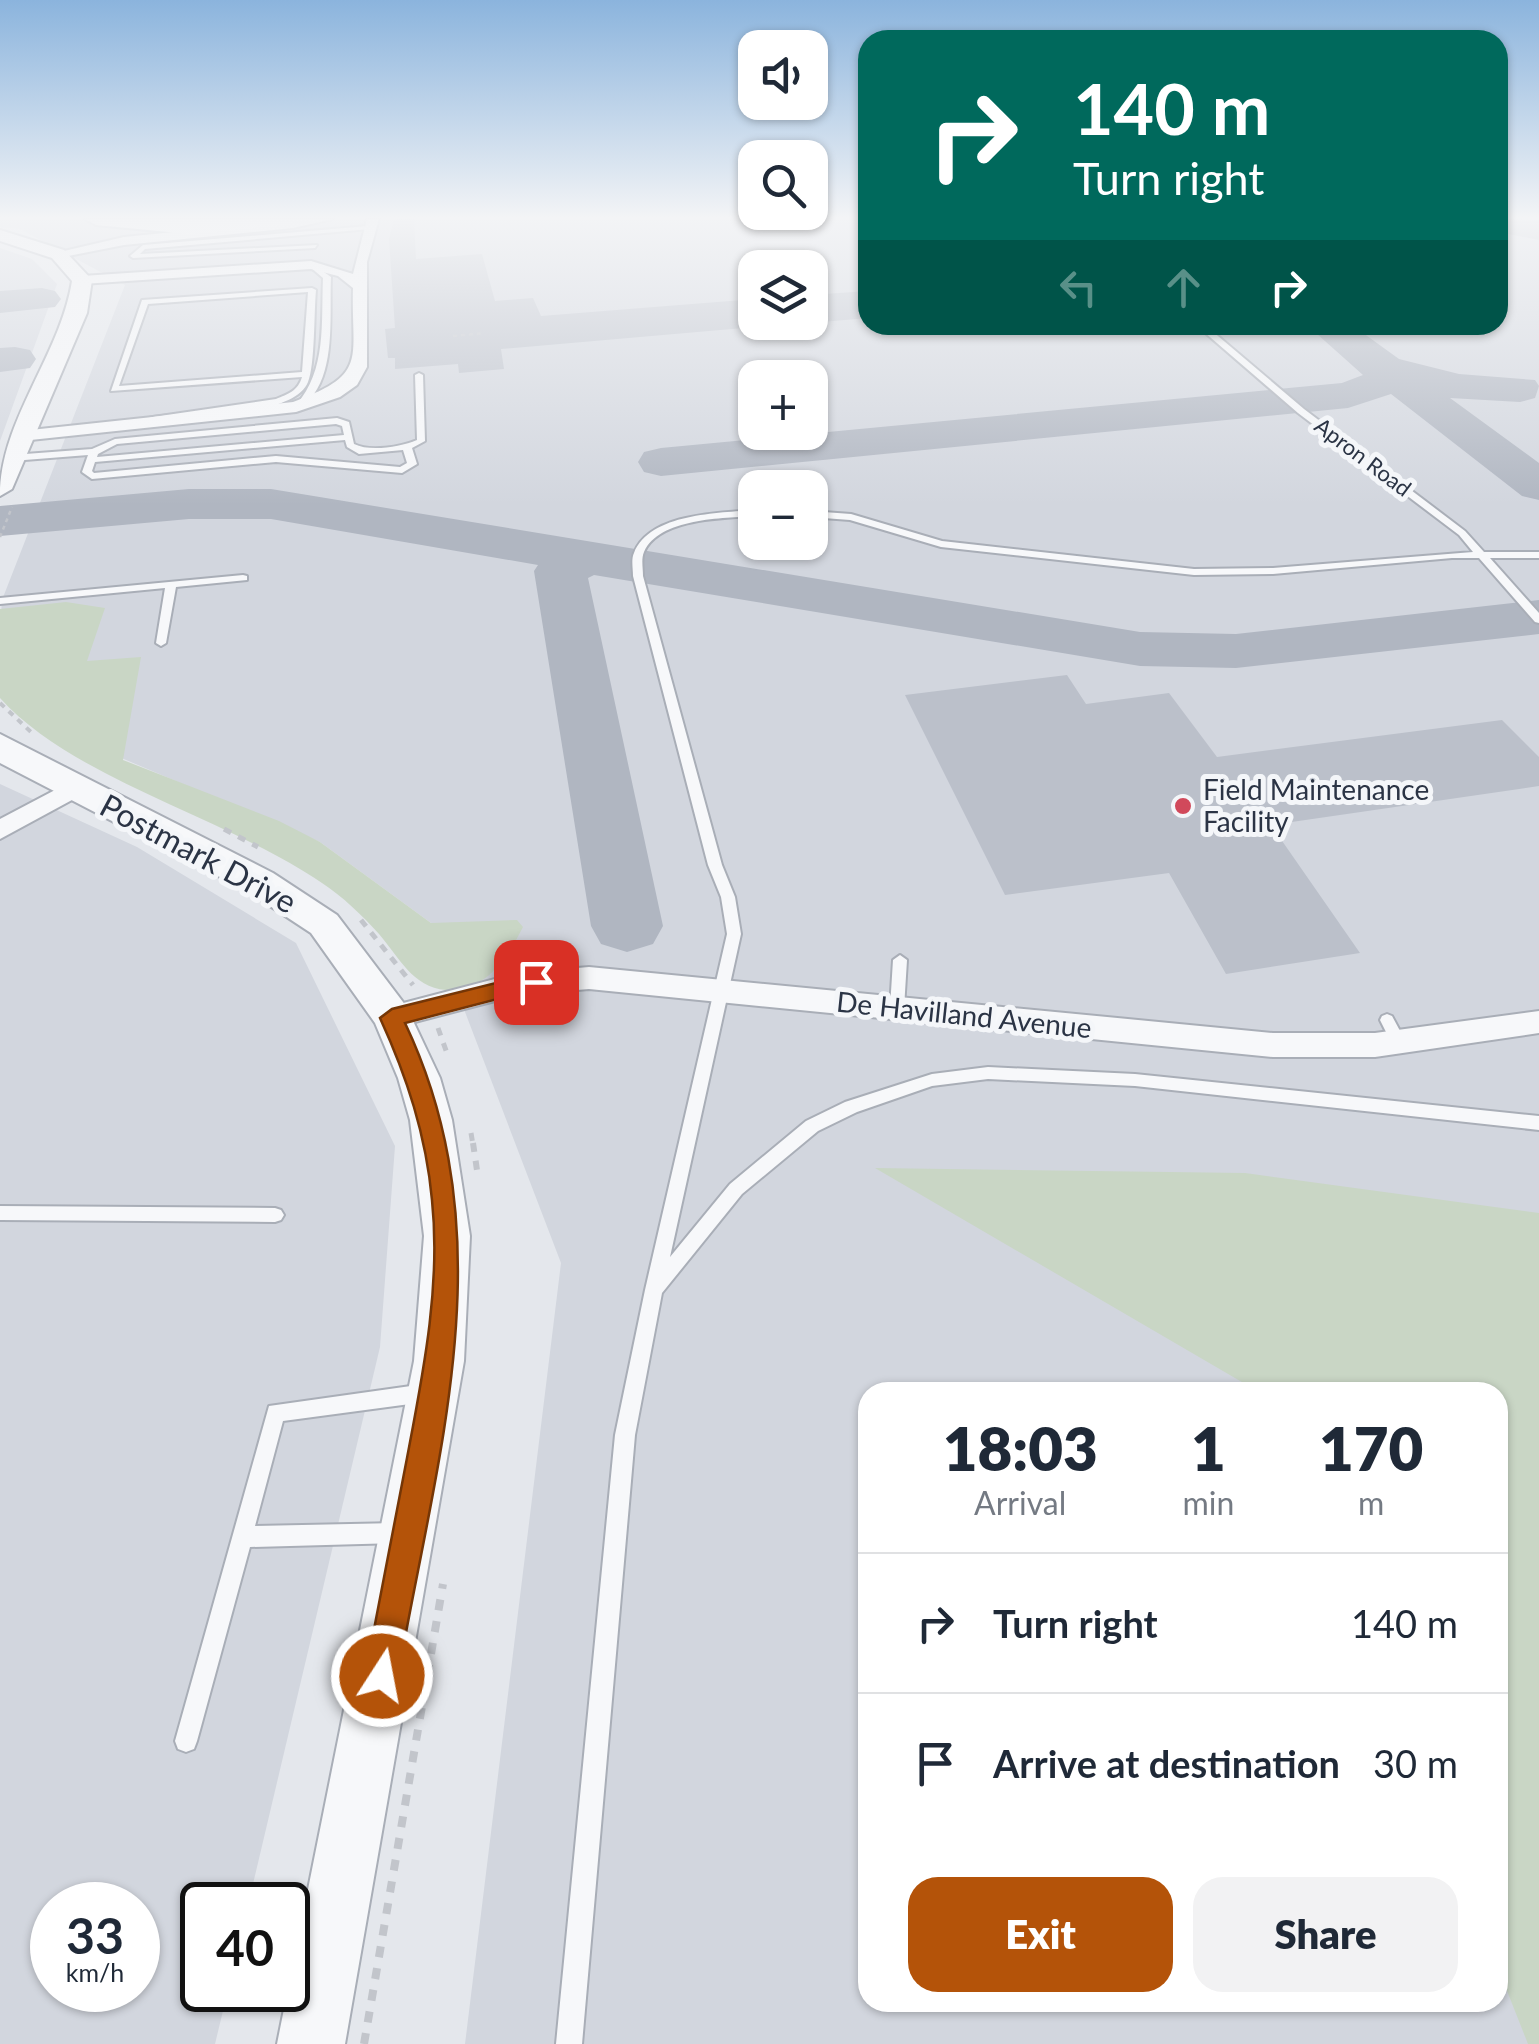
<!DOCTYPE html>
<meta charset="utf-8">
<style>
body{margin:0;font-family:Lato,sans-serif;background:#f2f2f3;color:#1f2937;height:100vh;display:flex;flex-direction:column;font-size:38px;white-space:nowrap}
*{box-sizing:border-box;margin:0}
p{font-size:32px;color:#747a83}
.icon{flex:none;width:55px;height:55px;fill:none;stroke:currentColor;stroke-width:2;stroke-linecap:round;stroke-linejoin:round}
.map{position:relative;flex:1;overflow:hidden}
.sheet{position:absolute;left:858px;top:1382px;width:650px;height:630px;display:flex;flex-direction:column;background:#fff;border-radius:30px;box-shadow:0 2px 8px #0004}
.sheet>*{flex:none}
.guide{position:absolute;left:858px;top:30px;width:650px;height:305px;border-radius:30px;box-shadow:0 2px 8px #0004;background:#00695c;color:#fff;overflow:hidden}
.fabs{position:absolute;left:738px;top:30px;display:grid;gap:20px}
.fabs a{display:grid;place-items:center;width:90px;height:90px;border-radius:20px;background:#fff;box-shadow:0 2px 8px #0004;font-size:50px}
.speed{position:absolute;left:30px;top:1882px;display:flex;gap:20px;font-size:50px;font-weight:700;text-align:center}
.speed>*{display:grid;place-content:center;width:130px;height:130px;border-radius:50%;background:#fff;box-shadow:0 2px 8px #0004;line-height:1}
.speed small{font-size:25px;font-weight:400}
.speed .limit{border:5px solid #111;border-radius:15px;background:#fff;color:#111}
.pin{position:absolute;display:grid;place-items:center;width:85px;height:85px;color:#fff;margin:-42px;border-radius:20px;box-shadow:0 5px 15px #0006}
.me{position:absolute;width:110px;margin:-55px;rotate:11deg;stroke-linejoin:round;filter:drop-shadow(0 0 8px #0008)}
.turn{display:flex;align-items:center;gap:35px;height:210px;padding:0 50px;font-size:45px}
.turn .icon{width:130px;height:130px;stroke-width:2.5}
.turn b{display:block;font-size:70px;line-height:85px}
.lanes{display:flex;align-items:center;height:95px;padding:0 50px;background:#0003;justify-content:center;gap:50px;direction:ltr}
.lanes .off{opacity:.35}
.eta{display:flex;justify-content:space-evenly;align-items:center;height:170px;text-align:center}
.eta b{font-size:60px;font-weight:800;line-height:70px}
.primary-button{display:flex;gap:20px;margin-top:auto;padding:20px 50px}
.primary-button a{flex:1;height:115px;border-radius:30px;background:#b45309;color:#fff;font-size:40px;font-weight:800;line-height:115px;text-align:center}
.primary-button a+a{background:#f2f2f3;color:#1f2937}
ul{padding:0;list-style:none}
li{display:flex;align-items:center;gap:30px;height:140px;padding:0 50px;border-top:2px solid #e0e1e3}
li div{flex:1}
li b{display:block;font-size:38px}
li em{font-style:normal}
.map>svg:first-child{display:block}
.built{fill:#d2d6de;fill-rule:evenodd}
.green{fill:#c9d6c5}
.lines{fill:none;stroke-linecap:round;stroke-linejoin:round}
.taxiway{fill:#b0b6c1;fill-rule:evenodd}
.building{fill:#bbc0ca}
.service-casing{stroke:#a9aeb7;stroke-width:4}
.minor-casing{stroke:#a9aeb7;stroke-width:4}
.tertiary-casing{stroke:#a9aeb7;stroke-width:4}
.primary-casing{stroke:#a3abb8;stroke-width:4}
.path-far4{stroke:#c2c5cb;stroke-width:2.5;stroke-dasharray:4 4;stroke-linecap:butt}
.path-far3{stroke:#c2c5cb;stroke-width:4;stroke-dasharray:6 6;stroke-linecap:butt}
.path-far2{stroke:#c2c5cb;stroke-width:5;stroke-dasharray:8 8;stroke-linecap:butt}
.path-far1{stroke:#c2c5cb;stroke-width:6;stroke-dasharray:9 9;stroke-linecap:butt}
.path{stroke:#c2c5cb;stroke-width:8;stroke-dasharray:11 11;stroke-linecap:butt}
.service{fill:#f7f8fa;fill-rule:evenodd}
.minor{fill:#f7f8fa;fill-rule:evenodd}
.tertiary{fill:#f7f8fa;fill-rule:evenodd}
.primary{fill:#fff;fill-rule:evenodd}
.route{fill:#b45309;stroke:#753606;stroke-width:2.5}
.poi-dot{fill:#d1495b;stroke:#f4f6f9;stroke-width:4}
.labels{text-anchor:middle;stroke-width:10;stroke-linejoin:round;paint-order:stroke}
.far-street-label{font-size:22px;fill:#2b3445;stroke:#f4f6f9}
.poi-label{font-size:28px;fill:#2b3445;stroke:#f4f6f9;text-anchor:start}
.street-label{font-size:28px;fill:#2b3445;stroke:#f4f6f9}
.near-street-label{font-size:32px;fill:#2b3445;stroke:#f4f6f9}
</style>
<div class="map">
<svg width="1539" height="2044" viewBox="0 0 1539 2044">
<rect width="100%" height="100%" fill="#e4e7ec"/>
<path class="built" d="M0,219h867l1,106h630v-106h41v1825h-1074l96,-781 -130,-340 -111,-81 -234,-99 -86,-115 2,-28 123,-315 -105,-56 -20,-2zM755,268h55v54h-55zM755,378h55v54h-55zM755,488h55v54h-55zM868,1392h630v610h-630z
M0,248l32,11 25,25 -57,157z
M0,784l137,63 159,96 99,203 -15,201 -132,558h-46v85h26l-13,54h-215zM52,1905h86v85h-86z"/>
<path class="green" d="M66,602l39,6 -18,53 54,-4 -18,103 156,61 41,21 111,81 86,-3 6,7c-16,31 -37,65 -77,63 -34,-3 -47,-33 -67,-56 -16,-18 -37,-38 -57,-51 -96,-66 -248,-103 -322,-185v-89z
M875,1168l370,5 294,40v831h-11l-30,-76v-576h-239z"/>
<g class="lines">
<path class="taxiway" d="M1498,219l41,1v20l-41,-8z
M42,288l13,3 6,8 -6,8 -55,6v-22z
M1307,325h45l47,34 60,15 76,6 4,6 -4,12 -15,4 -70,-4 89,65v37l-17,-4 -131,-102 -43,14 -687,68 -17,-4 -6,-10 6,-10 17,-4 681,-65 21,-8z
M15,347l15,3 6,9 -6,9 -30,4v-24z
M189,489h82l869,143 96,2 303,-34v34l-303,34 -96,-2 -546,-91 -6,3 75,348 -10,18 -26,8 -26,-8 -10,-18 -57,-355 4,-6 -267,-46h-82l-189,17v-30z"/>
</g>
<path class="building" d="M394,219h20l2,40 66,-5 13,47 38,-3 8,18 214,-17v28l-254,22 3,20 -45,4 -1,-9 -63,5v-11h-7l-3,-29 10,-1 -6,-89z
M868,291v27l-58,5v-28z
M1067,675l19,29 83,-11 48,64 285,-37 37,37v29l-268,39 89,128 -134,21 -57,-101 -164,22 -100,-200z"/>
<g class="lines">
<g class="service-casing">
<path id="service" d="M368,226l2,3 -225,20 -5,5 177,-9 -2,3 -182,10 -3,-2 13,-11z
M311,263l20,14c-2,40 7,105 -31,131l-4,-3c31,-35 25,-83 27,-127l-14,-12z
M312,288l4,2c-2,20 -1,76 -8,92 -12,32 -100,33 -130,36 -15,2 -30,7 -45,8v-4l20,-5 123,-18c12,-5 22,-8 26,-22l-191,14 31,-91zM308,292l-6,80 -183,14 29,-82z
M1196,325h9l99,84 161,122 19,21h55v6h-49l49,55v10l-4,-1 -56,-64h-27l-179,16 -79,1 -253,-28 -91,-27 -40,-3v-6l41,3 91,27 252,28 79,-1 200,-16 -14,-17 -161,-122z
M419,373l4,2 2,66 -13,7 5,16 -15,9 -126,-11 -184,17 -10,-7 6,-17 -76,6 -5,-3 5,-3 80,-6 23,-10 222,-21 12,4 5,22c16,8 46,3 63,-4l-2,-65zM336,424l6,2 2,9 -247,22 1,-3 19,-10zM345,440l2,7 12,7 44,-4 4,13 -7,4 -124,-11 -182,17 -2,-2 3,-9z
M755,510v6c-31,2 -96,2 -111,36 -3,7 -1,16 -1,24l79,289 13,32 6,37 -71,323 60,-73 76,-63 39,-19 87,-28 56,-7 147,7 404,42v14l-404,-44 -147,-7 -56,7 -75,26 -39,19 -76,63 -80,99 -27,142 -53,609h-26l59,-609 30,-145 82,-356 -6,-37 -13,-32 -75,-289c0,-7 -2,-17 1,-23 16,-40 85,-40 121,-43z
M243,575l4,1v4l-71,7 -10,56 -5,3 -5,-3 9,-55 -165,16v-6z
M900,955l7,5 -3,48 -7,6 -7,-6 3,-48z
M1387,1014l5,2 14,26 -3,4h-10l-13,-26 2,-4z
M0,1206l275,2 6,2 3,5 -3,5 -6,2 -275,-2z
M425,1384l7,3 2,6 -2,6 -7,3 -142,19 -28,105 143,-3 7,3 3,7 -3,7 -7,3 -148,4 -53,194 -3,8 -8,3 -8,-3 -3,-8 94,-335z"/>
</g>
<g class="minor-casing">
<path id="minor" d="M305,219h28l-40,9 -169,17 -66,13 -7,-4 73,-17z
M367,219h12l-12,43v105l-10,18 -17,12 -44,15 -275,29 -9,-5 9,-5 272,-29c76,-28 58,-41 60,-114l-15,-12 -27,-7 -229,15 -7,-4 7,-4 229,-15 42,13z
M74,780l9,2 4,6 -4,6 -83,45v-20z
M589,967l684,66h102l164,-22v22l-164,24h-102l-684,-68 -71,6 -126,33 -11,-3 -4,-8 4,-8 11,-3 126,-33z"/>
</g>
<g class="tertiary-casing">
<path id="tertiary" d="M0,230l64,20 28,30 -5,33 -75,176 -12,7c0,-76 60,-140 72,-215l-20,-23 -52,-17z
M0,734l273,139 64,42 69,91 34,72 12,42 18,116 -6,125 -119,683h-68l137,-683 10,-125 -14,-116 -12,-42 -23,-55 -64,-90 -64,-42 -247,-128z"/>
</g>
<g class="primary-casing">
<path id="primary" d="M85,219h214l-11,6 -99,9 -93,-9z"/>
</g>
<path class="path-far4" d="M453,336l32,-3
M0,537l12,-30"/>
<path class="path-far3" d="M0,703l31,29"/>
<path class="path-far2" d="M224,829l34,18
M361,920l52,65
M438,1028l10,28
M471,1133l2,12"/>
<path class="path-far1" d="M473,1143l5,34"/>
<path class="path" d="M364,2044l79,-460"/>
<use href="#service" class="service"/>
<use href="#minor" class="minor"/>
<use href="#tertiary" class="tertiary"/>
<use href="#primary" class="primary"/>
</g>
<linearGradient id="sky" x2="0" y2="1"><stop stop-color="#8bb4dd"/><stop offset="0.43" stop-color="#f3f4f6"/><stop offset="1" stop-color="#f3f4f6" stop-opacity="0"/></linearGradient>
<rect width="1539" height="505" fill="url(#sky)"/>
<path class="route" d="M536,973l11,9 -3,5 -139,36c102,215 32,430 -7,653l-4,12 -12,4 -12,-4 -5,-12c14,-73 28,-145 42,-218 16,-84 34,-172 25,-258 -6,-65 -25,-123 -52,-182l12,-9z"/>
<circle class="poi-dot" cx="1183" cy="806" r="10"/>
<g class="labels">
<g class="far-street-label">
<text transform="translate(1363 457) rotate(37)" y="8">Apron Road</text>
</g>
<g class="poi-label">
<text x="1203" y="800">Field Maintenance<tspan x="1203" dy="32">Facility</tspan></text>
</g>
<g class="street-label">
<text transform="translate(964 1015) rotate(6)" y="10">De Havilland Avenue</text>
</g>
<g class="near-street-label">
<text transform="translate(198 854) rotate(28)" y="11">Postmark Drive</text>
</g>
</g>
</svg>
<div class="fabs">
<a><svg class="icon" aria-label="sound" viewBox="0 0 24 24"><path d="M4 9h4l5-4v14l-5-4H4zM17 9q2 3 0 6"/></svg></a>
<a><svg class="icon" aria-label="search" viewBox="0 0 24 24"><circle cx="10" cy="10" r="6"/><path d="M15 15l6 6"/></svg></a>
<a><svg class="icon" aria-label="layers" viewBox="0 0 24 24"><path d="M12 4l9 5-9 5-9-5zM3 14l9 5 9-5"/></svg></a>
<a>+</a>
<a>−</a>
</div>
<div class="speed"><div>33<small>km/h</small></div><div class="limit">40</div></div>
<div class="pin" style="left:536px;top:982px;background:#d93025"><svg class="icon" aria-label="arrive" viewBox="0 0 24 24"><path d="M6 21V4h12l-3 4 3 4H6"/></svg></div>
<svg class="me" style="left:382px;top:1676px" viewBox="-20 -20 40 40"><circle r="17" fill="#b45309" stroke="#fff" stroke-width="3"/><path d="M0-11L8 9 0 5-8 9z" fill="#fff"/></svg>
<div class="guide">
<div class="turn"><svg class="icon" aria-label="right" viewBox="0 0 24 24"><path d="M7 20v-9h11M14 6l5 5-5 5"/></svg><div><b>140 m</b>Turn right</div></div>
<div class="lanes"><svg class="icon off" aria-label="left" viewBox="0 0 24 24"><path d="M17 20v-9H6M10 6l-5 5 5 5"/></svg><svg class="icon off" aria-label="ahead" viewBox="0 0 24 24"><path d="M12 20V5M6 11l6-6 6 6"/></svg><svg class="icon" aria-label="right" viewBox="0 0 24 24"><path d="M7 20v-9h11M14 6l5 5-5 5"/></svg></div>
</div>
<section class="sheet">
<div class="eta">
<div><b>18:03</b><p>Arrival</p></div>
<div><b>1</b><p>min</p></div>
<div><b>170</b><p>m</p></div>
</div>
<ul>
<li><svg class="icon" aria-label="right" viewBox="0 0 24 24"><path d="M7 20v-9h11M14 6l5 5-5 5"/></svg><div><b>Turn right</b></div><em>140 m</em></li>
<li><svg class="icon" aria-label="arrive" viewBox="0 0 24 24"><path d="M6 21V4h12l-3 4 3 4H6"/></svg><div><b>Arrive at destination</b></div><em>30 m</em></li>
</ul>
<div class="primary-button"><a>Exit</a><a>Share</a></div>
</section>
</div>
